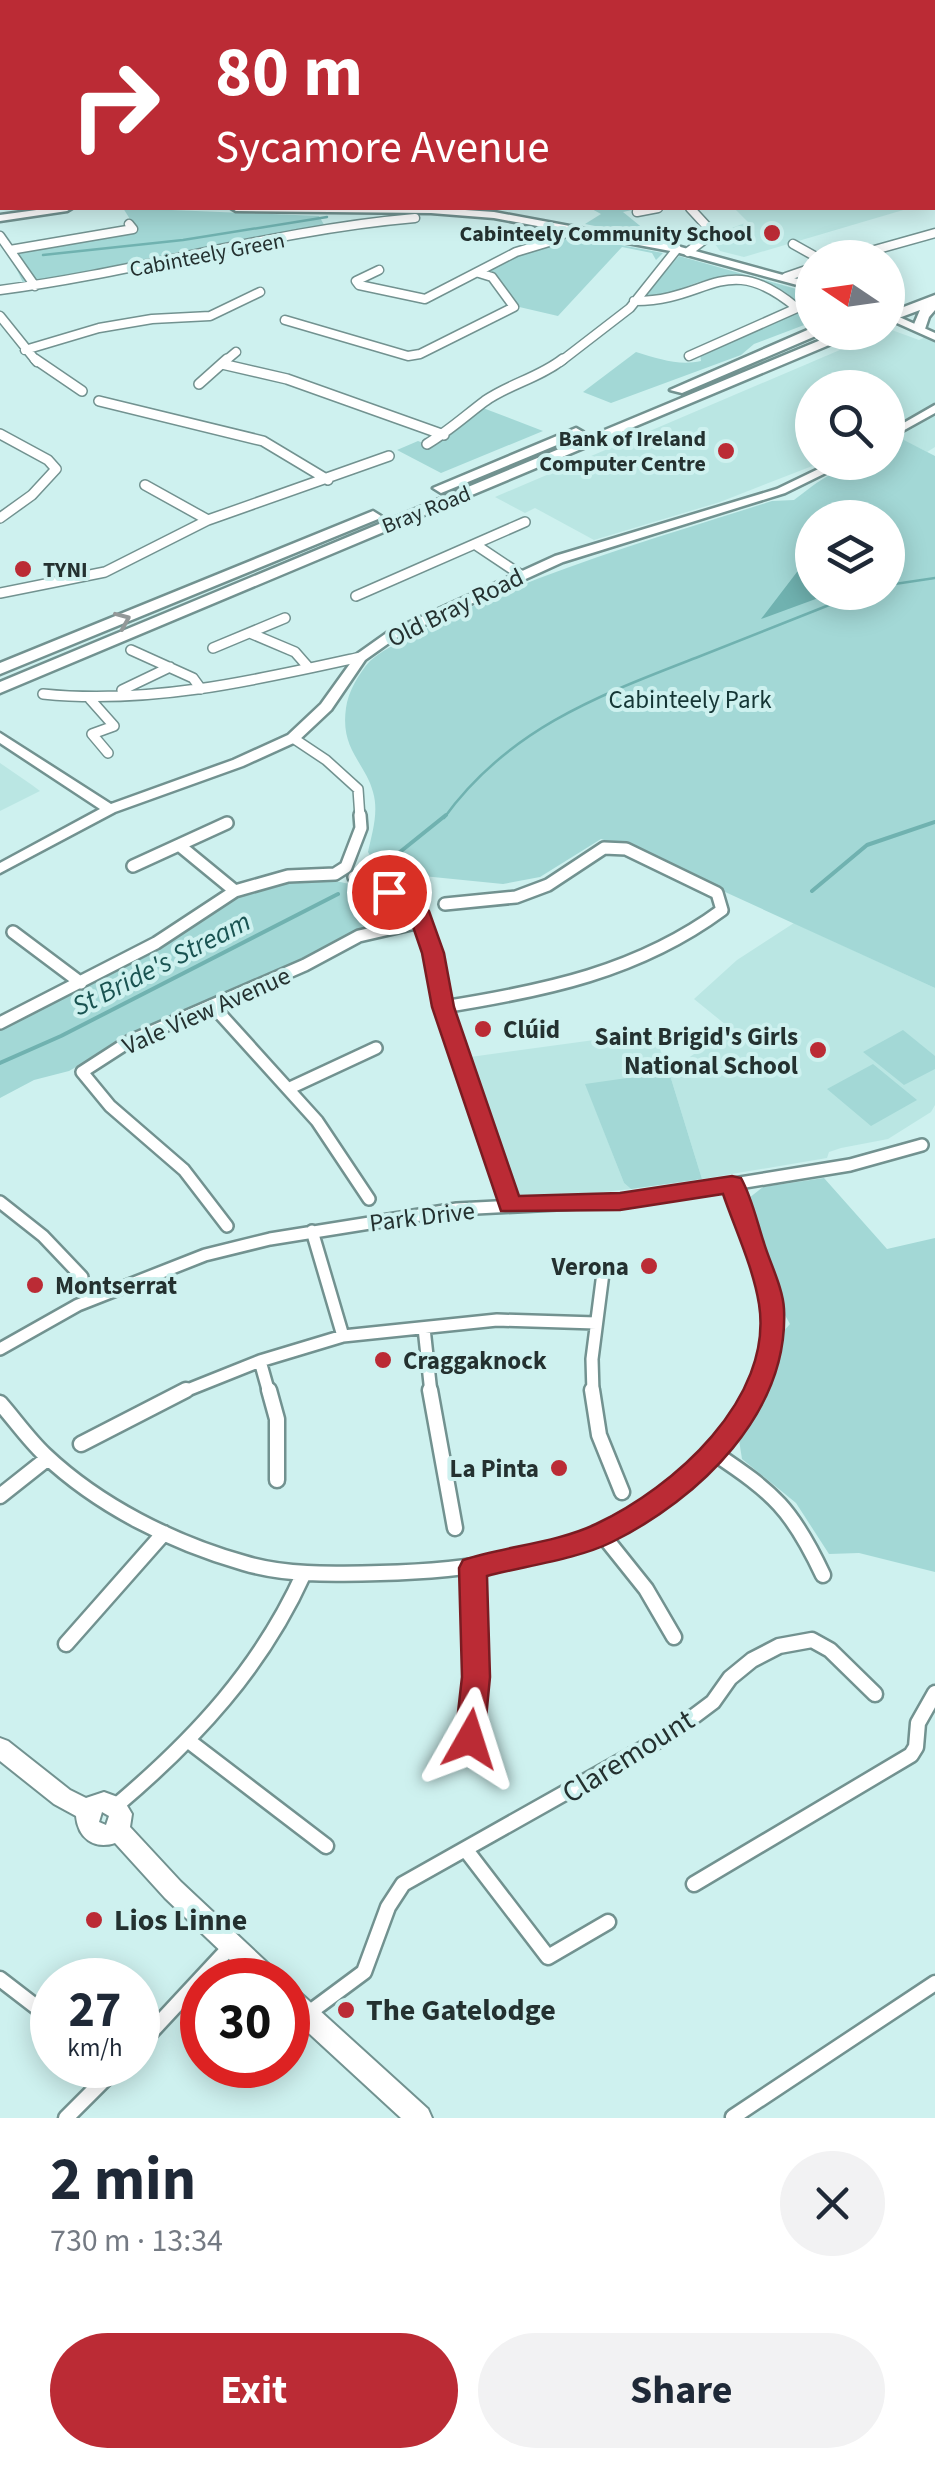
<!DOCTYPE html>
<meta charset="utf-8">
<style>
body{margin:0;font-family:"Source Sans 3",sans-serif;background:#f2f2f3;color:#1f2937;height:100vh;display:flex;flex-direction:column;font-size:38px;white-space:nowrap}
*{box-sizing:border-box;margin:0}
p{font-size:32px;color:#747a83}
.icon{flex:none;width:55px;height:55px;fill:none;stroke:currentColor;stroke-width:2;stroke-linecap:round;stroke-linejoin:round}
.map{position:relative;height:2118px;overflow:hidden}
.side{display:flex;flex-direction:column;background:#fff;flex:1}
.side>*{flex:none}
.top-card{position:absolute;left:0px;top:0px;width:935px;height:210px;box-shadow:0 5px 25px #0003;background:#bb2b35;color:#fff;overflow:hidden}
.needle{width:65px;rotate:283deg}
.controls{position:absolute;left:795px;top:240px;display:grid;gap:20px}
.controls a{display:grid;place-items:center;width:110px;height:110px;border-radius:50%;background:#fff;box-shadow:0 5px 25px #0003;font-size:50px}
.speed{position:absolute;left:30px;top:1958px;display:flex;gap:20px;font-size:50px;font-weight:700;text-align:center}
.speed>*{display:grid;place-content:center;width:130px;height:130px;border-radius:50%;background:#fff;box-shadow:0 5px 25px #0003;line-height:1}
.speed small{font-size:25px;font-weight:400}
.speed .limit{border:15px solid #d22;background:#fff;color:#111}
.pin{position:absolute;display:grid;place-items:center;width:85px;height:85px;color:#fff;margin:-42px;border:5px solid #fff;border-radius:50%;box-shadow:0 2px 10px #0007}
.me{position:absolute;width:110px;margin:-55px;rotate:6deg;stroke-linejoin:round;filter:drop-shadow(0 0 8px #0008)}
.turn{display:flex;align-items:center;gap:35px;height:210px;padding:0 50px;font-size:45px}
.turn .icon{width:130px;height:130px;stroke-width:2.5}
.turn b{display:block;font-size:70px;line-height:85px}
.round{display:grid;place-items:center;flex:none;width:105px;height:105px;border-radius:52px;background:#f2f2f3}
.overview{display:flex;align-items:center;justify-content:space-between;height:170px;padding:0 50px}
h1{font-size:60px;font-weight:700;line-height:75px}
.button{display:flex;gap:20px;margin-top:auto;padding:20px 50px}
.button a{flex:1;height:115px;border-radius:60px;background:#bb2b35;color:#fff;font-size:40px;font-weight:700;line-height:115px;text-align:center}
.button a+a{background:#f2f2f3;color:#1f2937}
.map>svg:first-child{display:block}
.built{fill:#bae6e3}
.green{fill:#a3d8d6;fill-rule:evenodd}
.water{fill:#70b2b0}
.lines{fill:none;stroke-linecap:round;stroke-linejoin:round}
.stream-far1{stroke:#70b2b0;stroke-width:2.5}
.stream{stroke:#70b2b0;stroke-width:4}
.minor-far3-casing{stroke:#729290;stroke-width:11}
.minor-far2-casing{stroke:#729290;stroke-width:12}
.minor-far1-casing{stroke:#729290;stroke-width:16}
.minor-casing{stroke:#729290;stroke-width:19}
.tertiary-casing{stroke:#729290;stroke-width:5}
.secondary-casing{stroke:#729290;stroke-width:4}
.trunk-casing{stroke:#729290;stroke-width:5}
.minor-far3{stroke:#fff;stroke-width:8}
.minor-far2{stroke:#fff;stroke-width:9}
.minor-far1{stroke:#fff;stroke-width:11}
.minor{stroke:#fff;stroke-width:14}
.tertiary{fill:#fff;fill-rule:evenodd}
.secondary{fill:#fff;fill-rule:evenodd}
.trunk{fill:#fff;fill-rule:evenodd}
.oneway{stroke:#929898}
.route{fill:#bb2b35;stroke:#7a1c22;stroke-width:2.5}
.poi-dot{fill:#bb2b35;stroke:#cef1ef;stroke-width:4}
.labels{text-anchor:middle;stroke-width:8;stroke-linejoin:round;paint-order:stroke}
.far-poi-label{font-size:22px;font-weight:bold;fill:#243130;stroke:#cef1ef;text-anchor:end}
.far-street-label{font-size:22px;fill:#243130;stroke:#cef1ef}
.street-label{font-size:25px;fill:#243130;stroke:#cef1ef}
.park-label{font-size:25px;fill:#153635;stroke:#cef1ef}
.poi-label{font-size:25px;font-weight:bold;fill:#243130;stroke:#cef1ef;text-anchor:start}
.water-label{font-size:28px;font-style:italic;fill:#195351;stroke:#cef1ef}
.near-street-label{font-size:30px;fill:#243130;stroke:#cef1ef}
.near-poi-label{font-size:30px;font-weight:bold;fill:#243130;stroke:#cef1ef;text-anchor:start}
</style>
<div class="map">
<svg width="935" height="2118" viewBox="0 0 935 2118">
<rect width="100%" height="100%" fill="#cef1ef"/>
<path class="built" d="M734,208h176l-166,49 -24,-6 -5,-7 15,-8 -4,-6 22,-8z
M889,329l30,11 16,-7v114l-8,5 -39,-19v-45h-76v74l8,1 -100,39 -126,38 -59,-32 -10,5 -30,-16z
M0,763l32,22 8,6 -40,20z
M794,923l141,65v117l-4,7 -43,27 -47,9 -12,4 -2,6 -125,21 -33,-107 -83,13 38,98 7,6 -102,11 -17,-8 -49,-134 190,-26 16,39 62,-42 -37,-30 43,-39z"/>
<path class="green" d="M123,208l196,8 7,12 -143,23 -159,34 -13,-28 7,-6 120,-19z
M590,208h51l-18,4 32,26 -70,-14 16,-10z
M568,235l95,18 -7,7 -4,-7 -30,-6 -64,69 -43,-10 -29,-34 39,-22z
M679,256l121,34 12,7v25l-58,22 -13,11 -130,48 -28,-11 53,-40c23,7 43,14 65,9l-1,-7 93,-40 5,-10c-45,-32 -66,-36 -118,-15 -15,7 -20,11 -37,8z
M483,408l60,23 -102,42 -44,-23 21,-9 10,4 19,-8z
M898,437l37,19v532l-304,-139 -30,-10 -61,38 -37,7 -100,-10 -32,-17 -3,-5c4,-19 11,-40 5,-60 -8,-30 -33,-42 -27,-84 2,-16 13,-35 24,-47 15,-14 41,-24 60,-34 107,-56 227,-89 342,-126l22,-1c35,-27 48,-37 94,-38v-19zM812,518h76v74h-76z
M309,878c35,3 64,9 93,31l-1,11 -275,118 -57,33 -35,9 -34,18v-70l142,-71 86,-57 26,-11z
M903,1030l32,26v13l-31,16 -41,-33z
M873,1064l44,36 -46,26 -44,-37z
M669,1072l33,107 -71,10 -7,-6 -39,-99z
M824,1178l63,71 48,-11v334l-76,-19 -30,1 -33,-51 -54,-44 -3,-19 22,-39 13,-30 8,-38 8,-9 -9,-16 -32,-110 14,-11z"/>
<path class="water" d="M812,562v30l20,1 -71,26 36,-47z"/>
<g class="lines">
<path class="stream-far1" d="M43,255l140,-15 144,-23
M888,585l47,-7
M444,818c65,-90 156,-123 254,-161 55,-22 109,-43 164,-65"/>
<path class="stream" d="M390,860l56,-45
M812,891l55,-46 68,-23
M0,1063l61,-27 277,-142"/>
<g class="minor-far3-casing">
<path id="minor-far3" d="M478,0l4,2
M13,2l21,-1
M217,2l9,-2
M522,2l21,-2
M637,212l21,-4
M0,236l35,50
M793,244l25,14
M10,250l123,-21 -4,-5
M688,252l25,-19 -23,-25
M846,258l89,-25
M379,270l-23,11 3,4 66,14 91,-47 33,-10 23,-13
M786,277l26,-9
M0,290c139,-18 275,-60 415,-72
M634,301c75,1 91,-53 163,7l-108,48
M0,316l37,46
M285,320l123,36 12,-2 94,-47 -22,-30 -13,-4
M25,350l74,-22 53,-9 58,-3 50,-24
M224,362l12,-10
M560,362l70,-54 47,-59"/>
</g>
<g class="minor-far2-casing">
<path id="minor-far2" d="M35,359l47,32
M222,364l65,15 157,56
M199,384l28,-25
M99,401l164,40 65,39
M0,434l48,26 8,9 -24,26 -32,23
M427,444c22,-13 38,-28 58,-43 24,-17 54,-23 78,-42
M145,485l63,35
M476,545l45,30
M0,593l105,-21 103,-52 181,-64
M356,596l169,-74
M250,633l45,19 14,16
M213,648l72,-30
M131,650l62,28 8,11
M122,690l48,-23
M43,694c107,11 214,-14 318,-37
M90,699l24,27 -22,8 16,19
M293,738l33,22 32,29 2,29"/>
</g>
<g class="minor-far1-casing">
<path id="minor-far1" d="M179,845l56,46
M133,866l94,-43
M346,867l15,-39 -1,-13
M354,877l55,22 9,12 15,42 10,54 67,198
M13,932l68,51
M213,1006l104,115 52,78
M443,1007c101,-16 195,-35 279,-97l-5,-17 -91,-44 -22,-1 -56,37 -32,12 -71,7
M0,1023l156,-80 79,-52 53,-15 47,-2 11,-7
M290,1088l86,-40
M732,1184c31,81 56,122 22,209
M0,1202l43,34 39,41
M227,1226l-43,-56 -74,-64 -28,-34 48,-31 175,-76 54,-29 61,-14
M312,1231l31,105
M424,1328l7,65
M0,1349l78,-44 127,-50 65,-16 187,-30 178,-9 215,-35 72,-20
M260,1361l9,32
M180,1393l80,-32 83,-25 154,-16 99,3
M593,1393l-1,-34 11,-86"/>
</g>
<g class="minor-casing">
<path id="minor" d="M269,1390l8,29v61
M430,1390l25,138
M592,1390l7,45 23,57
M0,1403c15,17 28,36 45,52 54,51 128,88 199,108 44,13 90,11 136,10 142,-3 311,-38 375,-183
M81,1444l105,-54
M714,1453c60,40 78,56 109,122
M0,1496l48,-38
M602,1534l44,55 28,48
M66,1644l98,-111
M470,1739l6,-62 -3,-109
M190,1742l136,104
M117,1805c79,-67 144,-137 187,-232
M466,1850l82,107 60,-35
M694,1884l217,-129 5,-8 2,-24 17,-30
M0,1979l52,40
M306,2015l58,-43 24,-65 15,-23 270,-152 40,-30 17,-24 22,-18 27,-14 33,-6 18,10 45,44
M138,2046l93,-100
M733,2117l202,-134
M66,2118l53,-53"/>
</g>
<g class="tertiary-casing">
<path id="tertiary" d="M0,104l2,1v7l-2,-1z
M51,208h21l-5,3 -67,10v-6z
M231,208h205l58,4 183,34 135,37v6l-136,-37 -182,-34 -63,-5 -195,-2z
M888,312l47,21v7l-47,-21z
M935,405v8l-47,26v-7z
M833,462h15l-63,31 -222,69 -167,76 -31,22 -34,50 -33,31 -55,25 -128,46 -115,61v-10l100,-54 -100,-66v-10l111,71 122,-44 55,-25 33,-31 36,-50 31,-22 167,-76 222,-67z"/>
</g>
<g class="secondary-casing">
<path id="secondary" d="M0,1738l8,3 62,49 16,8 18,-6 19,7 9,15 -2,13 51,55 96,90 3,8h-29l-86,-82 -50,-55c-21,7 -37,-5 -39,-27l-22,-12 -54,-43zM102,1812l7,4 -3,9 -7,-3z
M288,1987l9,3 131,119 4,9h-31l-113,-104z"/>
</g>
<g class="trunk-casing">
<path id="trunk" d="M935,295v15l-6,7 -5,15 -12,-3 8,-19 -32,12v-9z
M812,328v4h8l-2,3 -136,58 -12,-3z
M840,332h20l-860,361v-11z
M576,428l7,4 -2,3 -135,56 -5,2 -8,-5z
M373,511l8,5 -3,3 -378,155v-11z"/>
</g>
<use href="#minor-far3" class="minor-far3"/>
<use href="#minor-far2" class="minor-far2"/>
<use href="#minor-far1" class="minor-far1"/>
<use href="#minor" class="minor"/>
<use href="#tertiary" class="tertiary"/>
<use href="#secondary" class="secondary"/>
<use href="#trunk" class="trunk"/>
</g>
<defs><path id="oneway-chevron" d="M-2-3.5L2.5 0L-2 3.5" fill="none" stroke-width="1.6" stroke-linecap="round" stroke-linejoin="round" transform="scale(2.5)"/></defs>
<use class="oneway" href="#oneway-chevron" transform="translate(123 620) rotate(-23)"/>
<path class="route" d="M389,885l27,9 13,17 15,42 10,54 65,189 101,-3 112,-17 9,2c11,20 16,44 23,65 6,20 19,45 20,66 5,104 -85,190 -172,233 -34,17 -87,24 -125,34l3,101 -6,62 -4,9 -10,4 -11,-4 -4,-9 7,-62 -3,-109 4,-8c43,-14 93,-17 133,-36 77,-36 178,-125 163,-220 -6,-37 -24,-75 -36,-110l-103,16 -119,1 -69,-204 -10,-54 -14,-41 -29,-20z"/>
<g class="poi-dot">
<circle cx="772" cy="233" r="10"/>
<circle cx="726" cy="451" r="10"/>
<circle cx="23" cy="569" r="10"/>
<circle cx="483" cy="1029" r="10"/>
<circle cx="818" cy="1050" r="10"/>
<circle cx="649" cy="1266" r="10"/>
<circle cx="35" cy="1285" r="10"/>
<circle cx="383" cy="1360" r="10"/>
<circle cx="559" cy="1468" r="10"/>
<circle cx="94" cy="1920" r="10"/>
<circle cx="346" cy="2010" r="10"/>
</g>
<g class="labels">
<g class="far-poi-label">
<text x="752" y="241">Cabinteely Community School</text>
<text x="706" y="446">Bank of Ireland<tspan x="706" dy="25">Computer Centre</tspan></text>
<text x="43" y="577" text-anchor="start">TYNI</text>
</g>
<g class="far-street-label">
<text transform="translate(207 254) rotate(-11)" y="8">Cabinteely Green</text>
<text transform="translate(426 509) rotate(-22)" y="8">Bray Road</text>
</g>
<g class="street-label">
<text transform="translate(455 607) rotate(-26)" y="9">Old Bray Road</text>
<text transform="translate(206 1010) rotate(-24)" y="9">Vale View Avenue</text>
<text transform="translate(422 1216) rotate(-7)" y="9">Park Drive</text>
</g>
<g class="park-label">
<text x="690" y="708">Cabinteely Park</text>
</g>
<g class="poi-label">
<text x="503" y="1038">Clúid</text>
<text x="798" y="1045" text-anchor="end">Saint Brigid's Girls<tspan x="798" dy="29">National School</tspan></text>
<text x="629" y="1275" text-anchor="end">Verona</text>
<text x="55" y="1294">Montserrat</text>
<text x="403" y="1369">Craggaknock</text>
<text x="539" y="1477" text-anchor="end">La Pinta</text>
</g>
<g class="water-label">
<text transform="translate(161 963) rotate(-27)" y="10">St Bride's Stream</text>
</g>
<g class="near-street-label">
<text transform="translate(628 1756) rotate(-32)" y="10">Claremount</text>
</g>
<g class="near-poi-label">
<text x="114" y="1930">Lios Linne</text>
<text x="366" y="2020">The Gatelodge</text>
</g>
</g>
</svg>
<div class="controls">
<a><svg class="needle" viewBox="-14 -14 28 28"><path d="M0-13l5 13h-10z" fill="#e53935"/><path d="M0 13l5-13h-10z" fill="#747a83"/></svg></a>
<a><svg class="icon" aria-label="search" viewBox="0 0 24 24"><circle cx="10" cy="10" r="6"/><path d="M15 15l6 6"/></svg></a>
<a><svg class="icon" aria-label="layers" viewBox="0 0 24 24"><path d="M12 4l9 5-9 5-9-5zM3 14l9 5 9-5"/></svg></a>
</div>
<div class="speed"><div>27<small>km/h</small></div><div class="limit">30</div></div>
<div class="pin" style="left:389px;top:892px;background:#d93025"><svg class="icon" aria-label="arrive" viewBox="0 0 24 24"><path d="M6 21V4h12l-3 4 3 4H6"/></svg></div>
<svg class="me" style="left:470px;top:1739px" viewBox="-20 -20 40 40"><path d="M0-17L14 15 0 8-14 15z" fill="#bb2b35" stroke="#fff" stroke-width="4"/></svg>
<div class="top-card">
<div class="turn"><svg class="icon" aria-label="right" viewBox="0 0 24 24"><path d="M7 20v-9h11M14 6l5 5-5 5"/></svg><div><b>80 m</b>Sycamore Avenue</div></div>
</div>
</div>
<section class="side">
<div class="overview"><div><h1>2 min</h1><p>730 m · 13:34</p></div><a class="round"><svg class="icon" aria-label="close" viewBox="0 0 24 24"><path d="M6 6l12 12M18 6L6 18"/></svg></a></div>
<div class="button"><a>Exit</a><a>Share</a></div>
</section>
